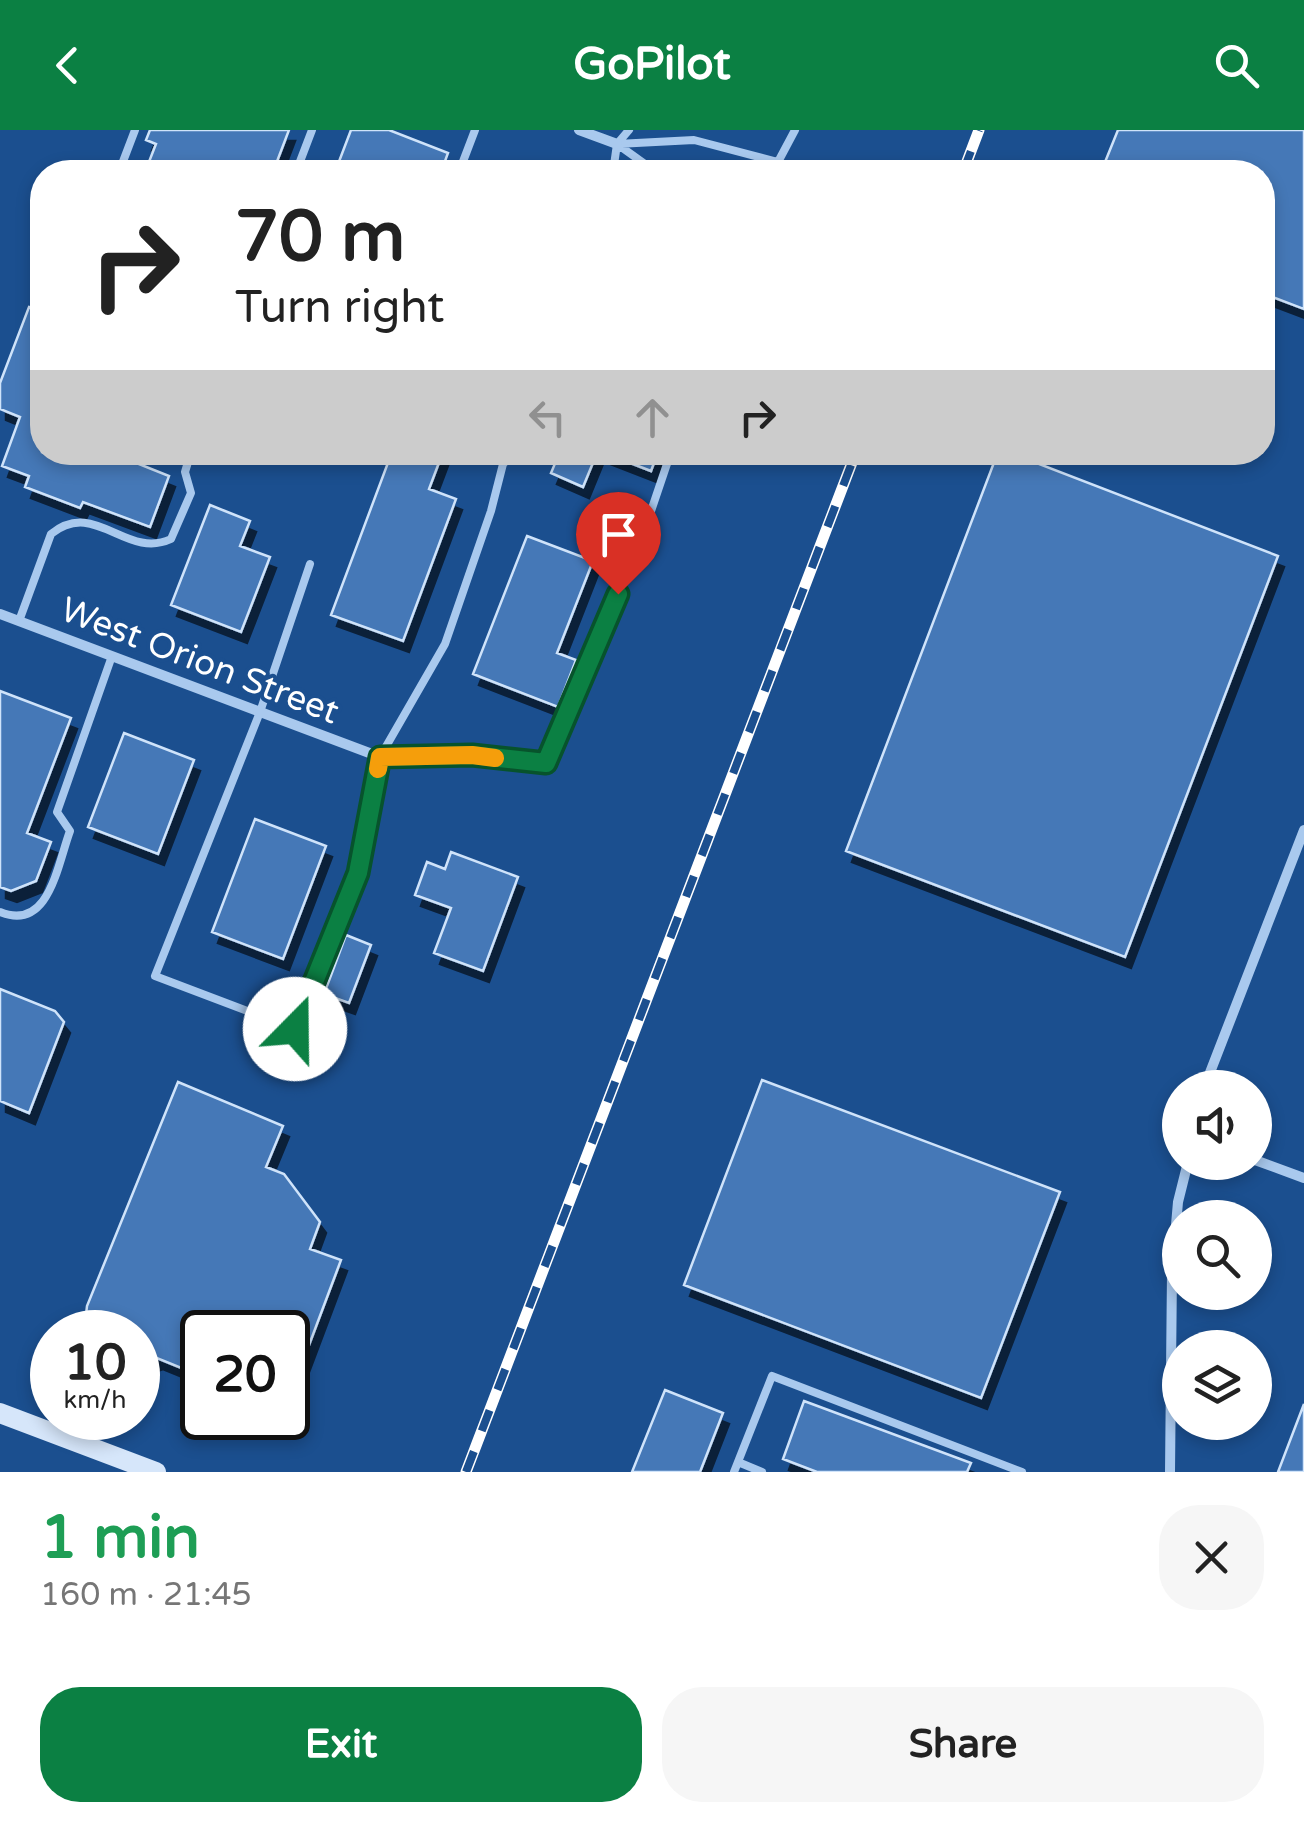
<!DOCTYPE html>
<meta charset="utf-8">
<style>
body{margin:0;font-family:"Varela Round",sans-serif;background:#f6f6f6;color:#222;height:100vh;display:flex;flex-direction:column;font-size:38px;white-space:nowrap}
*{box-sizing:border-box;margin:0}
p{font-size:32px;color:#767676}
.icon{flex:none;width:55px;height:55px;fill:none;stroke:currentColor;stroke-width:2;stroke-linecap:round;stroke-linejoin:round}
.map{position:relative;height:1342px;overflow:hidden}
.details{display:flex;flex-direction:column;background:#fff;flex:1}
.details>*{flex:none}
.guide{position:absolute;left:30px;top:30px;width:1245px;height:305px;border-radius:40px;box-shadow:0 5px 15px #0003;background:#fff;color:#222;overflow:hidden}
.buttons{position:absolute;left:1162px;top:940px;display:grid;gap:20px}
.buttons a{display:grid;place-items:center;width:110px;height:110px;border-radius:50%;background:#fff;box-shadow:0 5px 15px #0003;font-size:50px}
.speed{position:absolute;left:30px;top:1180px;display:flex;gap:20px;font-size:50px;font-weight:700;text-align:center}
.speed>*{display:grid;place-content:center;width:130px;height:130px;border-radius:50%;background:#fff;box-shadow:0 5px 15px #0003;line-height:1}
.speed small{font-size:25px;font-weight:400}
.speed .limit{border:5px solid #111;border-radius:15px;background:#fff;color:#111}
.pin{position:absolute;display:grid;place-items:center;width:85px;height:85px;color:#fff;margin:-102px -42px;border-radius:50% 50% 50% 0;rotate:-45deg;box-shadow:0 0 10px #0007}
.pin .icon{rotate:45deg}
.me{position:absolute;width:110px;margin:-55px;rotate:22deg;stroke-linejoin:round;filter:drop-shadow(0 0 8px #0008)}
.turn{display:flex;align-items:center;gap:35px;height:210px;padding:0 40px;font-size:45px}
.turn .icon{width:130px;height:130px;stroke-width:2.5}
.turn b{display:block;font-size:70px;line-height:85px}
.lanes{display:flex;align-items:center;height:95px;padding:0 40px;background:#0003;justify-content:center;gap:50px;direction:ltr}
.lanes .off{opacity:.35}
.round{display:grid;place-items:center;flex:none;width:105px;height:105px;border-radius:40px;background:#f6f6f6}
.headline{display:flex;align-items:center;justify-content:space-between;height:170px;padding:0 40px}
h1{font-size:60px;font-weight:800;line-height:75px;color:#1e9e55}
.cta{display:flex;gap:20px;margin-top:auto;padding:20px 40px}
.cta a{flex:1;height:115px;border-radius:40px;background:#0b8043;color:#fff;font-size:40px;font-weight:800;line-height:115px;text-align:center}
.cta a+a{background:#f6f6f6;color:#222}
header{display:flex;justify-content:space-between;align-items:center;height:130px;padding:0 40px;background:#0b8043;color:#fff;font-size:45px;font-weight:800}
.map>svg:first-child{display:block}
.building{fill:#4478b7;stroke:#cfe3fa;stroke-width:2.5;filter:url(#shadow)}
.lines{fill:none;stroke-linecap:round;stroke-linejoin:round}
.lane{stroke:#a9c9ee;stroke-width:8}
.street{stroke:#a9c9ee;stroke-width:10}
.secondary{stroke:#d6e6fa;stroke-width:20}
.rail-casing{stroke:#fff;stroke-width:11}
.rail{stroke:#1b4f8f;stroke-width:8;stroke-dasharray:22;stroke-linecap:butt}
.route-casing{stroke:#07532c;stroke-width:25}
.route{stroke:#0b8043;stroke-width:18}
.slow{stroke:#f59e0b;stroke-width:18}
.labels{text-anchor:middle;stroke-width:8;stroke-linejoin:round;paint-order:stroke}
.street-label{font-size:35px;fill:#fff;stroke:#1b4f8f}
</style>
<header><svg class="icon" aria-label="back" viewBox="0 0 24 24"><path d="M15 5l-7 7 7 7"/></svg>GoPilot<svg class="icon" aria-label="search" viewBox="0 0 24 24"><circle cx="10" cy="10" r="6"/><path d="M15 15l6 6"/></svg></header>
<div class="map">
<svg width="1304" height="1342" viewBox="0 0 1304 1342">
<defs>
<filter id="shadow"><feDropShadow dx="6" dy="11" stdDeviation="0" flood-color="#0009"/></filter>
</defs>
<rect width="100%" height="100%" fill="#1b4f8f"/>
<path class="building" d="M150,0h139l-16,42h-128l11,-28 -10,-4z
M351,0h38l59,23 -7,19h-106z
M1118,0h186v179l-42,-16v-121h-161z
M29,177l13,5v140h67l60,24 -19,51 -67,-25 -3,6 -55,-21 4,-11 -27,-10 18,-49 -20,-8v-26z
M392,322h51l-14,37 27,10 -53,142 -72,-26z
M570,322l27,1 -14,34 -32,-14 8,-19 9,3z
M602,322h56l-7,19z
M998,322h10l270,104 -153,401 -279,-106z
M210,375l40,16 -10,25 30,11 -29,75 -70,-27z
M527,406l66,25 -36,92 19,7 -18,47 -85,-33z
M0,561l71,27 -44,115 24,9 -15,39 -25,10 -11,-4z
M124,603l70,27 -36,94 -70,-27z
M255,689l71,27 -43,113 -71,-27z
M451,722l67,25 -35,94 -49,-18 17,-45 -36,-13 12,-33 18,7z
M346,805l25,10 -22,58 -25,-9z
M0,859l55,22 9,11 -35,91 -29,-12z
M762,950l298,112 -79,206 -297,-113z
M178,952l105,44 -17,41 18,7 36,48 -10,27 31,11 -41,109 -8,43 -4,-1v-79h-86v51l-12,-4 -6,-10 -27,-11 -8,3 -11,-5v-24h-54l3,-26z
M665,1260l58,23 -23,59h-68z
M804,1271l167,62 -4,9h-150l-34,-13z
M1304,1274v68h-26z"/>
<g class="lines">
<path class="lane" d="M617,14l77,-4 84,22 17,-32
M617,14l39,28
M119,42l16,-42
M296,42l16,-42
M459,42l16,-42
M613,42l4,-28 12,-14
M310,434l-50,148 -105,264 140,53 63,-156 22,-116 65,-113 46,-133 12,-47 12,-12
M19,491l32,-87c44,-36 75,26 120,5l20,-46 -6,-21 6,-20
M380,627l91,-2 75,8 102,-243 23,-68
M0,782c49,20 57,-46 70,-81l-13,-19 55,-156
M738,1332l24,10
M734,1342l38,-96 250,96"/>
<path class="street" d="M579,0l38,14
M0,484l380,143
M1204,958l100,-258
M1255,1030l49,18
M1170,1342l2,-201 6,-69 10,-40"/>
<path class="secondary" d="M0,1283l156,59"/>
<g class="rail-casing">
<path id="rail" d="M963,42l16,-42
M466,1342l390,-1020"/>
</g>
<use href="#rail" class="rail"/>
</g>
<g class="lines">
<g class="route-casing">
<path id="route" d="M295,899l63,-156 22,-116 92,-2 74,8 72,-169"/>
</g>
<use href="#route" class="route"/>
<path class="slow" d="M378,639l2,-12 92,-2 23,3"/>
</g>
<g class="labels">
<g class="street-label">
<text transform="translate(200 530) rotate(21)" y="12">West Orion Street</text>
</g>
</g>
</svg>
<div class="buttons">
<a><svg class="icon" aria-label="sound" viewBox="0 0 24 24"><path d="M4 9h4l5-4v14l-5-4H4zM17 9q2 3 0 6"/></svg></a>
<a><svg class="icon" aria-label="search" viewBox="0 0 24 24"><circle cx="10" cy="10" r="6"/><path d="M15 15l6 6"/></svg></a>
<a><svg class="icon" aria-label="layers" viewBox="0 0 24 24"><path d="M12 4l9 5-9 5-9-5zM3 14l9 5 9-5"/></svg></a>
</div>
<div class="speed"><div>10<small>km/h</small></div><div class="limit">20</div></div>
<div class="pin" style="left:618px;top:464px;background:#d93025"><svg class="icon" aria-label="arrive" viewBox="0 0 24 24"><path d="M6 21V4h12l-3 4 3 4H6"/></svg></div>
<svg class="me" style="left:295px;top:899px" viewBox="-20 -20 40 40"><circle r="19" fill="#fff"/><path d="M0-13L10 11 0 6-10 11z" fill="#0b8043"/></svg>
<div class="guide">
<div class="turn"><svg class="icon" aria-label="right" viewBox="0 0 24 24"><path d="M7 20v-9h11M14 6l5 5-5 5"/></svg><div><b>70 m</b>Turn right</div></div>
<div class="lanes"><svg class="icon off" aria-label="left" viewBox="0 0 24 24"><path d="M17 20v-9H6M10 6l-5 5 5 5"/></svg><svg class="icon off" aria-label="ahead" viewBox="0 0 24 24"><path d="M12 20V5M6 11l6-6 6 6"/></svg><svg class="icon" aria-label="right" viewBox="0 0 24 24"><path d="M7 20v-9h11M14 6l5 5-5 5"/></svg></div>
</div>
</div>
<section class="details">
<div class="headline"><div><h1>1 min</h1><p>160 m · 21:45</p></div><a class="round"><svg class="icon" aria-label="close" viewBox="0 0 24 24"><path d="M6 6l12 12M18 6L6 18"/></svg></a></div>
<div class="cta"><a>Exit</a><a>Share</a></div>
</section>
